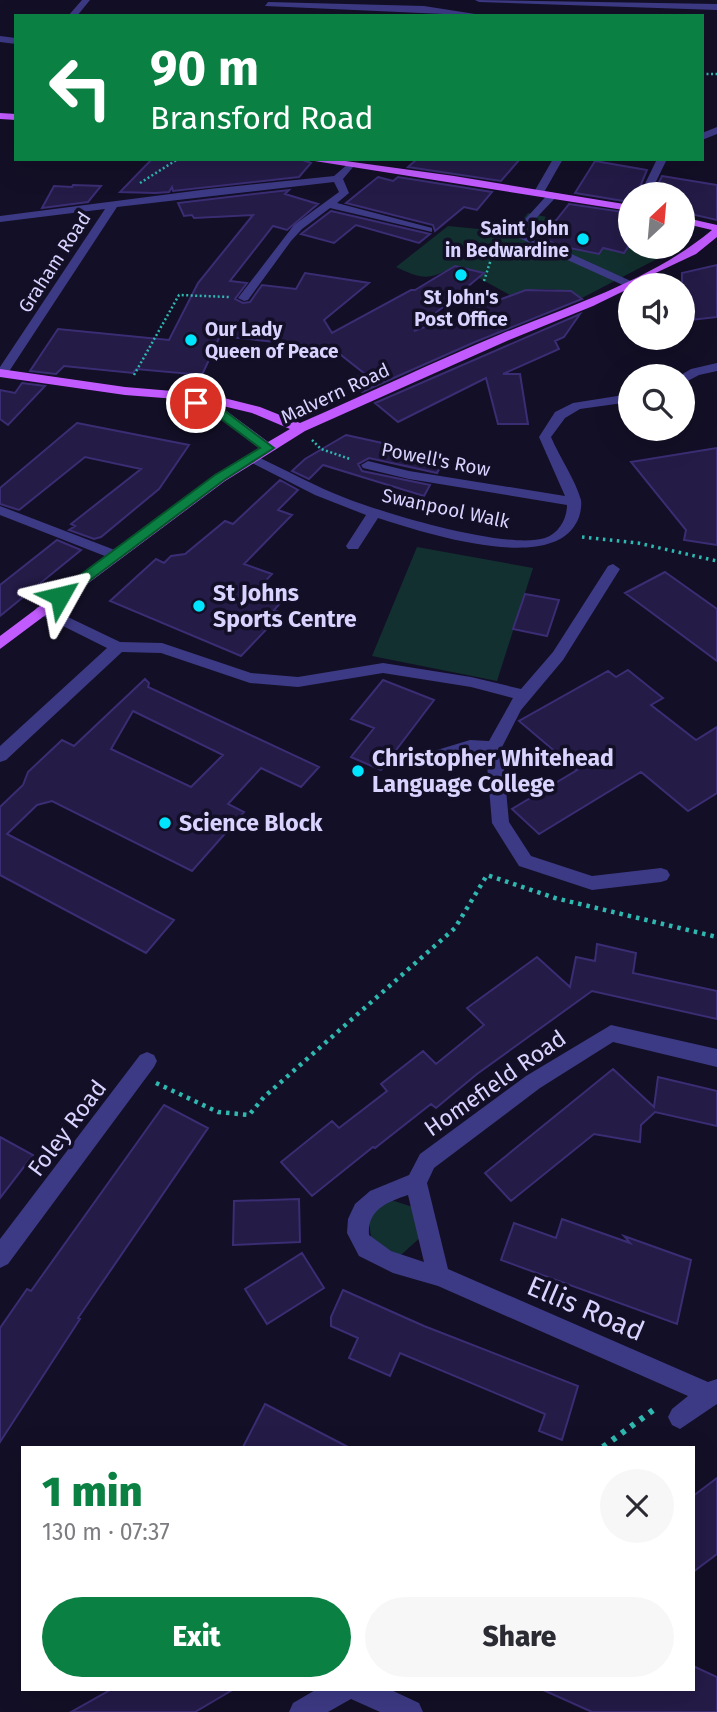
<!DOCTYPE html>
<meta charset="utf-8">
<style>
body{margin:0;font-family:"Fira Sans",sans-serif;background:#f7f7f7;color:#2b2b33;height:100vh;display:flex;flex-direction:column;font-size:26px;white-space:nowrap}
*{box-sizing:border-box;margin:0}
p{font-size:23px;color:#7c7c81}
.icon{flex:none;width:38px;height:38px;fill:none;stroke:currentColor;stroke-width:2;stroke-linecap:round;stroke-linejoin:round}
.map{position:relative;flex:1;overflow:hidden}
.panel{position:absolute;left:21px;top:1446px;width:674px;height:245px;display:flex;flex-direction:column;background:#fff;border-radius:0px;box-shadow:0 7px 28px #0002}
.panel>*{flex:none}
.guide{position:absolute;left:14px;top:14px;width:690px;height:147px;border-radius:0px;box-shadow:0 7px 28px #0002;background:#0b8043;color:#fff;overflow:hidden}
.needle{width:46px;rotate:26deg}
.fabs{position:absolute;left:618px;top:182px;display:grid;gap:14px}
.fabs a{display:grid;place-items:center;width:77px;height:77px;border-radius:50%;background:#fff;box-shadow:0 7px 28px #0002;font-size:35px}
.pin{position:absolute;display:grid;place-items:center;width:60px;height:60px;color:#fff;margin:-30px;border:4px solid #fff;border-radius:50%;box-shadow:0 2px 7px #0007}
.me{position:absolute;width:77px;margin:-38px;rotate:53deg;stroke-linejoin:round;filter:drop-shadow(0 0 5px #0008)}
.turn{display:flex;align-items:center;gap:24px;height:147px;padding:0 21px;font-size:32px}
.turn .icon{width:91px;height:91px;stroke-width:2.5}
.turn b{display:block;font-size:49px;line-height:60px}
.round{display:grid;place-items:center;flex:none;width:74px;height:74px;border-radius:37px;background:#f7f7f7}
.headline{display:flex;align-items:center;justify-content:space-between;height:119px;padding:0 21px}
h1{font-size:42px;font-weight:800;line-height:52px;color:#0b8043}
.primary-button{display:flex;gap:14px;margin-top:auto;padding:14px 21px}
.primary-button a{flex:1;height:80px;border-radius:42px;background:#0b8043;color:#fff;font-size:28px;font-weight:800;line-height:80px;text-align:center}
.primary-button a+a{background:#f7f7f7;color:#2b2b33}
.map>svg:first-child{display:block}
.green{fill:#12302f}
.building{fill:#241b47;stroke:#3b2d73;stroke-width:2;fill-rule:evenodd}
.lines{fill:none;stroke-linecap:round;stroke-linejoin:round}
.path-far3{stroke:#2fb8b0;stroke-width:2.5;stroke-dasharray:2 2.5;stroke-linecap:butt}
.path-far2{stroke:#2fb8b0;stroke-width:3.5;stroke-dasharray:2.5 4.5;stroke-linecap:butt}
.path-far1{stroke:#2fb8b0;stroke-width:4.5;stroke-dasharray:3.5 5;stroke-linecap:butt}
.path{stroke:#2fb8b0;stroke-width:6;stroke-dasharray:4.5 7;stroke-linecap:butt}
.minor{fill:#3d3a85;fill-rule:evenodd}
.major{fill:#c25bff;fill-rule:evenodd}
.route{fill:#0b8043;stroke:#07532c;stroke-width:2}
.poi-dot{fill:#00e5ff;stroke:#130f26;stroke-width:2.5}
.labels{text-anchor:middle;stroke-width:7;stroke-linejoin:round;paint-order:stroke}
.far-poi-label{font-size:19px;font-weight:bold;fill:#d9d4ff;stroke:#130f26;text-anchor:end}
.far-street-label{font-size:19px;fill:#d9d4ff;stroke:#130f26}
.poi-label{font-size:23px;font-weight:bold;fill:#d9d4ff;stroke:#130f26;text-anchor:start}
.street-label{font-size:23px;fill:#d9d4ff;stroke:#130f26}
.near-street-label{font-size:28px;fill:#d9d4ff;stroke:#130f26}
</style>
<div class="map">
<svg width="717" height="1712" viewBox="0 0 717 1712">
<rect width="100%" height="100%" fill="#130f26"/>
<path class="green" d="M528,213l102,22v12h50l-98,51c-20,-12 -51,-11 -72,-3l-31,-17 5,-5 -29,-7c-26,14 -32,14 -59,1l52,-41 61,6 9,-6z
M417,547l116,21 -36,113 -125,-25z
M388,1199l28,9 7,27 -22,20 -29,-11 -4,-29z"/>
<path class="building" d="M152,159h148l11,4 -12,14 -126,14 -1,-4 -3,5 -14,1 -35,-1z
M417,159h103l-19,22 -93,-14z
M595,161l52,9 -10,24h-7v8l-55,-9z
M662,176l55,9v35l-35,-8v-18h-29z
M378,177l15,4 5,-4 94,15 -15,18 -13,-3 -29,24 -2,-6 -87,-22z
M73,185l28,1 -13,16 -46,6 12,-22 18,1z
M289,190l-4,4 33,10 -31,26 -14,-4 -43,55 17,2 -12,16 8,4 7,-1 12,-17 34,4 9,-16 64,10 -45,37 8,13 79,-43h4l40,-24 29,7 -70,58 112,-41 45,1 11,8 -107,43 -113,50 -14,-12 17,-6 -33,-26 -112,-12 -18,39 -66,-6 -3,4 -69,-7 -8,8 -26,-3 28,-42 111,11 29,-57 55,-68 -59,3 -2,-3 -8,1 -6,-13z
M569,204l61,9v31l-6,9 -21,-5 -4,6 -39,-8 -18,-8z
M331,211l99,23 -11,9 -63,-18 -22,18 -33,-9z
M717,265v52l-35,4v-48z
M580,314l-16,23 -9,4 4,8 -56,25h17l8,50h-30l-12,-46 -88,44 -23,-19z
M22,383l23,3 -37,39 -8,-6v-29l15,3z
M77,423l112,22 -30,44 -58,48 -7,2 -25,-9 6,-4 -4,-2 70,-55 -56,-12 -66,53 -19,-6v-16z
M346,435l100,22 -9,16 -68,-15 -11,6 4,7 68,14 -6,11 -101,-31 -14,14 -17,-8 13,-12z
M717,448v97l-33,-5 2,-10 -55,-68z
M280,480l18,10 -20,20 14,5 -48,49 28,10 -13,14 26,10 -11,12 8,3 -41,43 -131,-55 46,-42 8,4 7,-7 14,-2 40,-33 8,3z
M57,540l24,10 -81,66v-31z
M665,572l52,37v52l-92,-68z
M525,594l34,6 -12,36 -34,-7z
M628,670l35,28 -12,7 45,35 21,-13v66l-29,18 -47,-39 -102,62 -27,-25 65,-39 -58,-49 89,-50 8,6z
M145,679l4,4 -1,4 171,80 -18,20 -40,-19 -33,36 16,8 -52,59 -140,-70 -15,4 -30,29 167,86 -28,33 -146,-78v-68l23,-22 5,-13 34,-32 12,6zM133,711l90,44 -32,32 -80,-38z
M383,680l51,20 -53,70 -30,-13 23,-29 -23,-9z
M597,944l39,9 -3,20 84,18v28l-125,-28 -115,83 -41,34 -5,-4 -56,44 -2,-1 -61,49 -31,-34 51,-41 7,7 48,-37 -6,-7 42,-33 13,13 48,-39 -17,-17 70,-51 33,30 6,-30 19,4z
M613,1069l41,38 4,-30 59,14v35l-62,-14 -14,13 -1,17 -46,-8 -83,67 -26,-28z
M164,1105l44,23 -130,190 2,1 -80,123v-114l27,-39 4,2z
M0,1137l33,18 -33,43z
M299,1199l1,43 -67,3 1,-44z
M562,1219l68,24 -6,-7 67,24 -14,64 -176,-64 13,-37 42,15z
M302,1253l22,35 -57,36 -22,-35z
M343,1290l81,36 154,60 -16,54 -23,-9 6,-17 -145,-61 -10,23 -41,-18 9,-20 -27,-12v-9z
M265,1404l83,43h-105z
M717,1478v76l-24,18v-76z
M693,1666l24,11v35h-125l-51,-23h152z
M112,1689h122l-39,23h-124z"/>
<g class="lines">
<path class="path-far3" d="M702,74h15
M140,183l38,-24
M484,281l9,-28 10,-11
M134,375l45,-80 50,2
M312,440l9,9 29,10"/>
<path class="path-far2" d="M582,537l56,6 79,18"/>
<path class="path-far1" d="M156,1083l62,29 31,3 15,-18 191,-169 32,-53 68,23 162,39"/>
<path class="path" d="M603,1447l53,-39"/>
<path class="minor" d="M82,0h8l-13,16h-9z
M475,0l242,4v6l-238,-8z
M268,2l156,4 64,10 -223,-10z
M0,36l16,2v6l-16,-2z
M717,127v7l-15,6v-7z
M553,159h10l-20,35h-8l-1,-2z
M657,159h10l-17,35h-10z
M349,163l5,3 -11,13 6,14 -12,10 95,25v4l-102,-24 -28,21 -11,12 -43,59 -4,1 -6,-3 56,-73 45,-33 -5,-10 -217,25 -109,166 -8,3v-9l105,-158 -105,13v-6l209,-27 125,-13z
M550,192l9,2 -36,38 110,50 1,3 -9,1 -115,-52v-4l8,-3z
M717,363v8l-18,4 -17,9v-8h-3l12,-7z
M630,394v8l-50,7 -15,9 -14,19c9,21 24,42 30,63 1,7 -1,18 -6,25 -29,48 -153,7 -197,-7l-20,31h-10l-2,-3 20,-31 -51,-20 -71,-36 2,-3h10c30,14 60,31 92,43 39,15 158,51 197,39 14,-5 22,-19 22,-33l-158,-26 -46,-11 -2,-3 7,-4 41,10 156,25 -26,-59 16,-25 18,-9z
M0,506l120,46 2,3 -7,5 -5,-2 -110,-43z
M613,564l7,5 -57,91 -42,50 -19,37 7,75 22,34 61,20 69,-8 6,2 3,5 -3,5 -6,2 -69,8 -73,-24 -27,-43 -6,-70 -16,-1 -50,15 -6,-2 -2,-4 2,-4 56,-17 19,1 24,-43 -42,-11 -88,-14 -85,14 -48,-4 -89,-30 -39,-1 -116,108 -6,2v-16l107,-98 -70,-35 -2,-3 2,-3h10l73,35 42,1 89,30 47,4 85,-14 88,14 50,12 32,-37 55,-86z
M611,1025l106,24v18l-104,-25 -73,46 -106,80 -7,15 21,86 260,113 9,-3v25l-37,25 -8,-4 -4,-8 4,-8 16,-13 -250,-110 -45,-13 -34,-17 -12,-23 1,-14 7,-15 15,-13 39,-16 11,-21 106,-78zM408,1195l16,67 -33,-11 -22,-16c-2,-25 18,-33 39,-40z
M147,1052l7,3 3,6 -3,6 -146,197 -8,4v-29l140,-184z
M317,1689h72l30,14 4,9h-43l-29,-13 -23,13h-39l4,-9z"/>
<path class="major" d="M0,113l16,1v6l-16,-1z
M302,159h29l123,17 176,29v6z
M682,217l35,8v12l-21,17 -66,31v3l-37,18 -84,34 -204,91 -80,50 -225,168v-13l215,-161 44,-27 -46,-35 -17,-8 6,-4 -77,-6 -125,-18v-8l125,18 83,7 52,13 40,16c67,-29 133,-61 201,-89 71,-29 151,-54 211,-104l-30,-7zM202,401l50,12 38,16 -22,13 -47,-35z"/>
</g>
<path class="route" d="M196,400l25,8 53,40 -50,32 -159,119h-9v-6l159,-118 45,-27 -47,-35 -21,-8v-4z"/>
<g class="poi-dot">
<circle cx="583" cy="239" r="7"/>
<circle cx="461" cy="275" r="7"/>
<circle cx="191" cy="340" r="7"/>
<circle cx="199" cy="606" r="7"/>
<circle cx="358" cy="771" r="7"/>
<circle cx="165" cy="823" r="7"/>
</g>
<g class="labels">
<g class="far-poi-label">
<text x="569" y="235">Saint John<tspan x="569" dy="22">in Bedwardine</tspan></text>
<text x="461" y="304" text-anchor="middle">St John's<tspan x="461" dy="22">Post Office</tspan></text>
<text x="205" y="336" text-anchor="start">Our Lady<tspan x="205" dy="22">Queen of Peace</tspan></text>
</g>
<g class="far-street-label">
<text transform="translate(54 262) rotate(-57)" y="7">Graham Road</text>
<text transform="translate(335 393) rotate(-25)" y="7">Malvern Road</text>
<text transform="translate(436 459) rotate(11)" y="7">Powell's Row</text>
<text transform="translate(446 508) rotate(12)" y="7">Swanpool Walk</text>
</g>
<g class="poi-label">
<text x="213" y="601">St Johns<tspan x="213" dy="26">Sports Centre</tspan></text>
<text x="372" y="766">Christopher Whitehead<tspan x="372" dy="26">Language College</tspan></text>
<text x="179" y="831">Science Block</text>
</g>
<g class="street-label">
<text transform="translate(495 1083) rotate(-35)" y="8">Homefield Road</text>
<text transform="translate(67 1128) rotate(-53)" y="8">Foley Road</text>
</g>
<g class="near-street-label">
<text transform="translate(586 1308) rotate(23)" y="10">Ellis Road</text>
</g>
</g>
</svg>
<div class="fabs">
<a><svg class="needle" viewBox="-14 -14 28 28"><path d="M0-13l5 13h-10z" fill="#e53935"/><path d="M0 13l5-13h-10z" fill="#7c7c81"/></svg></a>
<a><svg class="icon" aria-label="sound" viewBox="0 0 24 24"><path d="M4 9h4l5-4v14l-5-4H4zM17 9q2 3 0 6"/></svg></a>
<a><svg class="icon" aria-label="search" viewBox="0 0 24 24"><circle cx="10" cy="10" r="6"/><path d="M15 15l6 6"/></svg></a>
</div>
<div class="pin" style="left:196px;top:403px;background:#d93025"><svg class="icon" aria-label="arrive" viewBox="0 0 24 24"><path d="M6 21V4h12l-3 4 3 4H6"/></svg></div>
<svg class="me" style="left:60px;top:596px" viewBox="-20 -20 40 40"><path d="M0-17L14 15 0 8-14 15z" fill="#0b8043" stroke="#fff" stroke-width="4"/></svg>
<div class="guide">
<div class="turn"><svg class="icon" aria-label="left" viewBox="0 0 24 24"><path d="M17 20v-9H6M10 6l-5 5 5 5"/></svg><div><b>90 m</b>Bransford Road</div></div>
</div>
<section class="panel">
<div class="headline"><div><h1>1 min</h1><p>130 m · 07:37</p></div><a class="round"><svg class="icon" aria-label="close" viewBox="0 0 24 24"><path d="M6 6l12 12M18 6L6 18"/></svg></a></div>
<div class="primary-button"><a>Exit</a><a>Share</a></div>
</section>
</div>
